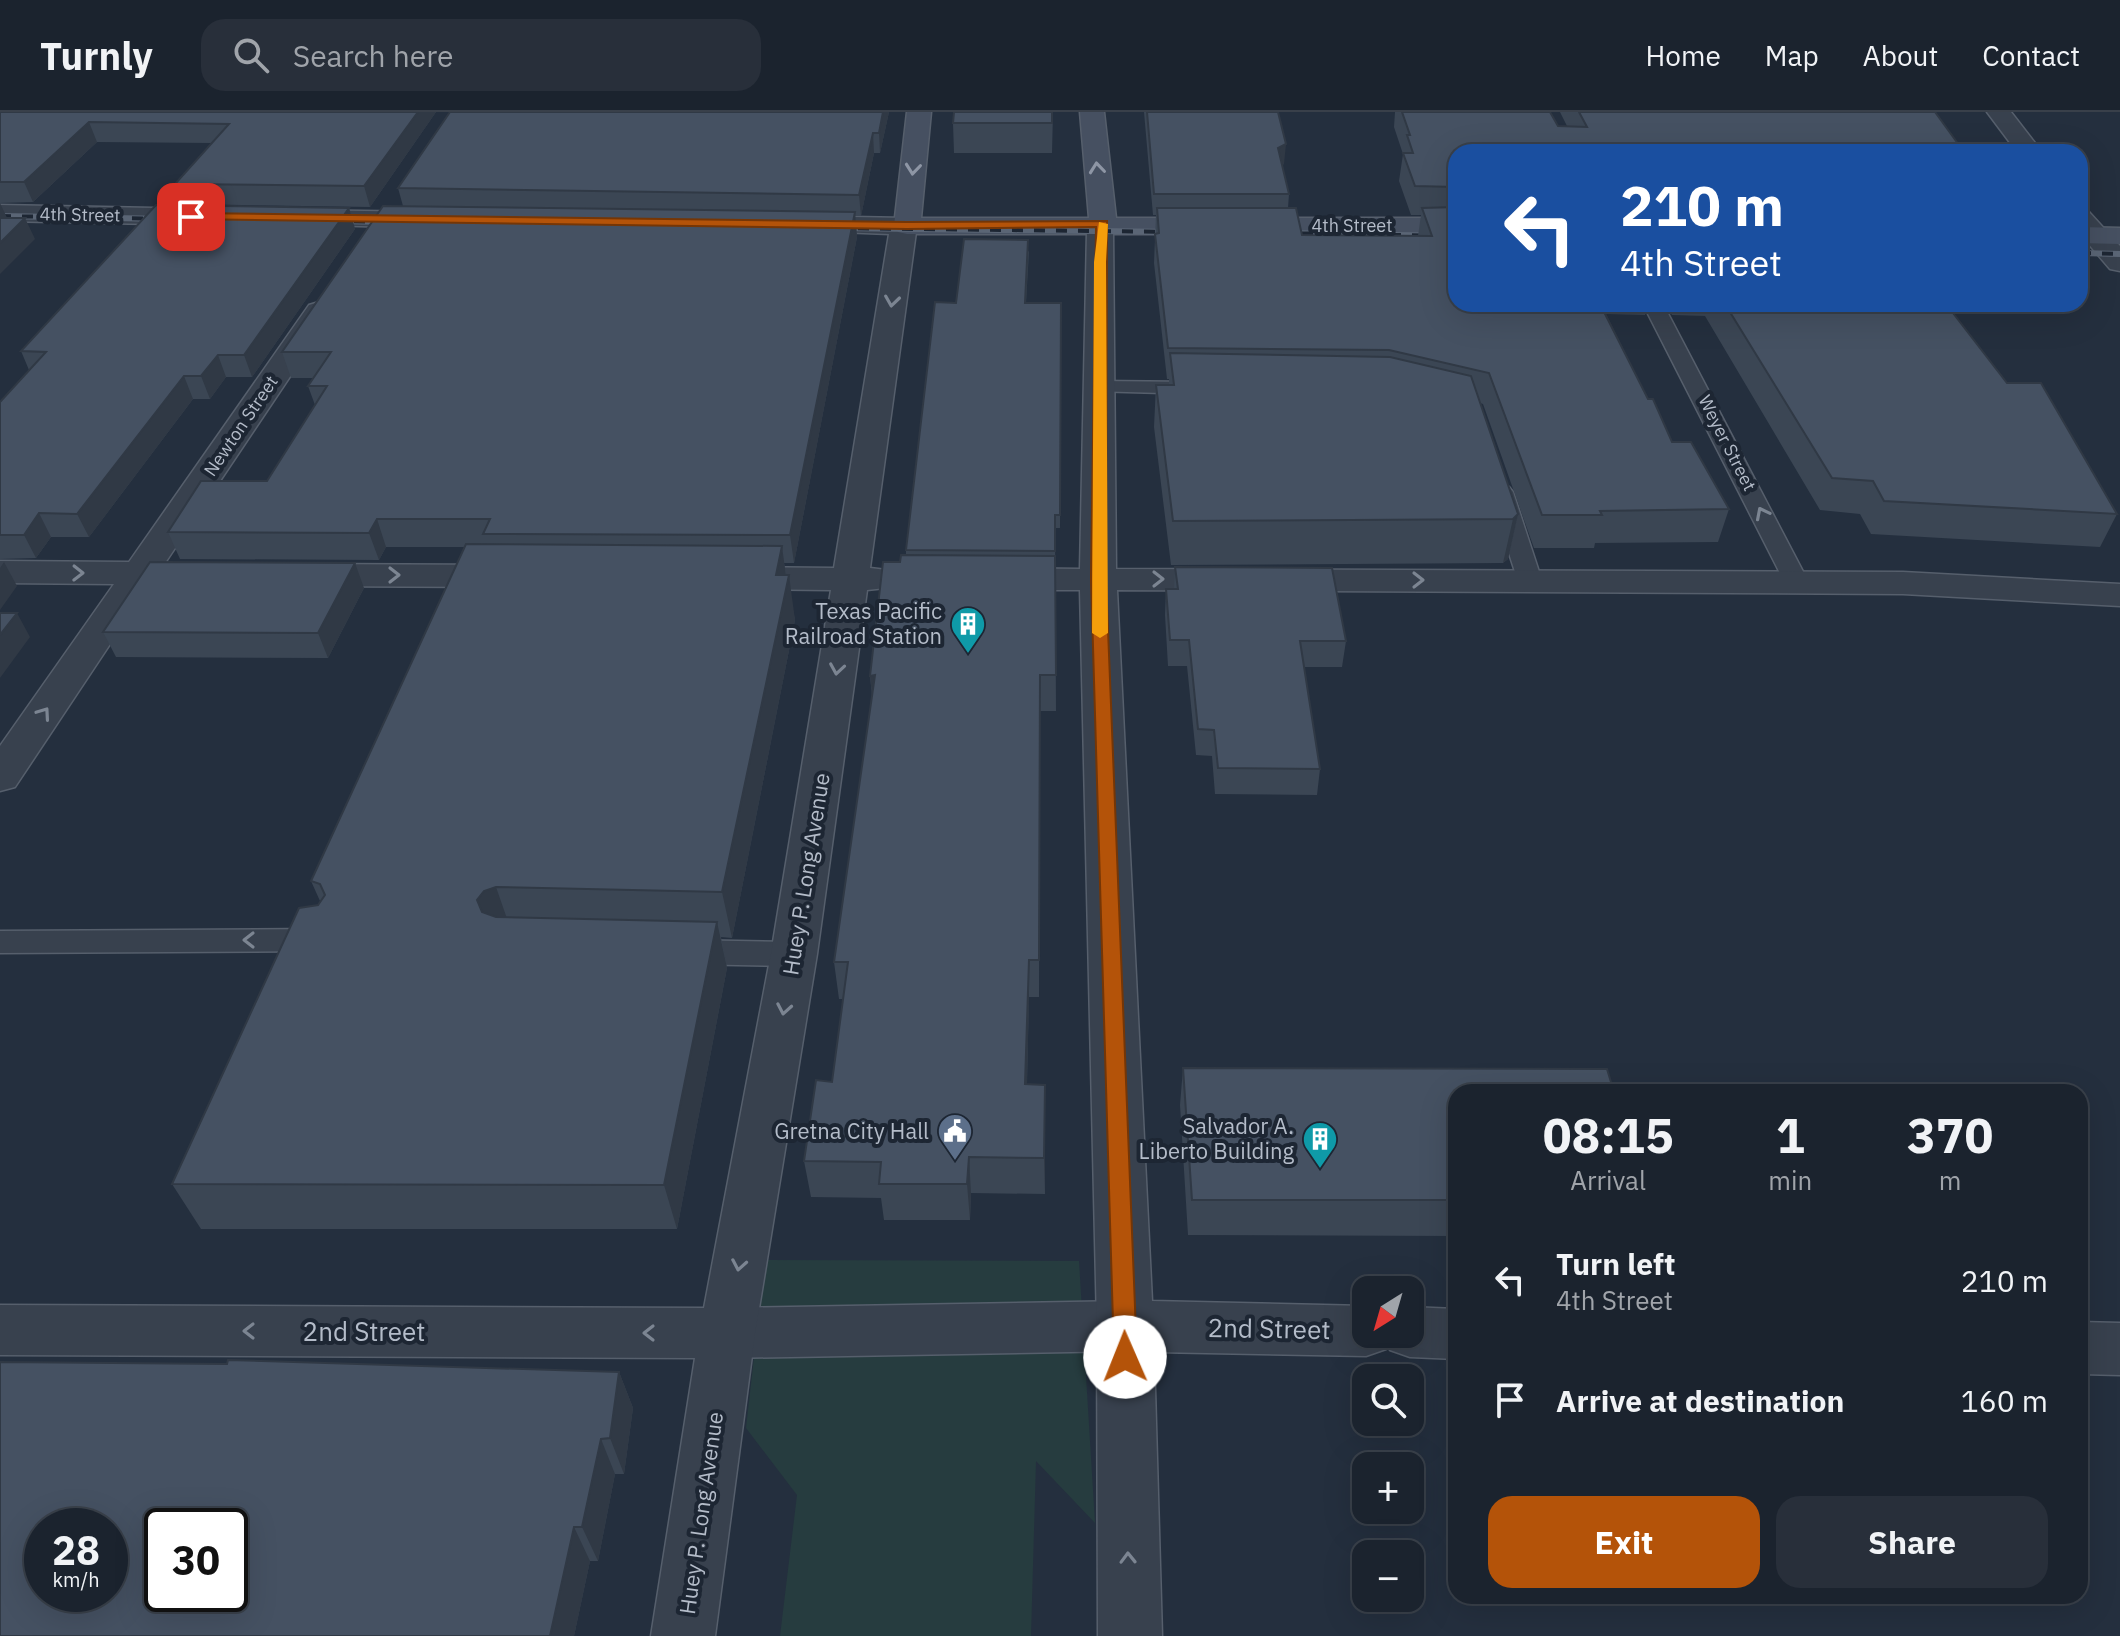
<!DOCTYPE html>
<meta charset="utf-8">
<style>
body{margin:0;font-family:"IBM Plex Sans",sans-serif;background:#282f3a;color:#f1f3f6;height:100vh;display:flex;flex-direction:column;font-size:30px;white-space:nowrap}
*{box-sizing:border-box;margin:0}
p{font-size:26px;color:#a0a4aa}
.icon{flex:none;width:44px;height:44px;fill:none;stroke:currentColor;stroke-width:2;stroke-linecap:round;stroke-linejoin:round}
.map{position:relative;flex:1;overflow:hidden}
.sheet{position:absolute;left:1448px;top:972px;width:640px;height:520px;display:flex;flex-direction:column;background:#1b232e;border-radius:24px;box-shadow:0 8px 32px #0002,0 0 0 2px #39404a}
.sheet>*{flex:none}
.hud{position:absolute;left:1448px;top:32px;width:640px;height:168px;border-radius:24px;box-shadow:0 8px 32px #0002,0 0 0 2px #39404a;background:#1a4fa0;color:#fff;overflow:hidden}
.needle{width:52px;rotate:217deg}
.tools{position:absolute;left:1352px;top:1164px;display:grid;gap:16px}
.tools a{display:grid;place-items:center;width:72px;height:72px;border-radius:16px;background:#1b232e;box-shadow:0 8px 32px #0002,0 0 0 2px #39404a;font-size:40px}
.speed{position:absolute;left:24px;top:1396px;display:flex;gap:16px;font-size:40px;font-weight:700;text-align:center}
.speed>*{display:grid;place-content:center;width:104px;height:104px;border-radius:50%;background:#1b232e;box-shadow:0 8px 32px #0002,0 0 0 2px #39404a;line-height:1}
.speed small{font-size:20px;font-weight:400}
.speed .limit{border:4px solid #111;border-radius:12px;background:#fff;color:#111}
.pin{position:absolute;display:grid;place-items:center;width:68px;height:68px;color:#fff;margin:-34px;border-radius:16px;box-shadow:0 4px 12px #0006}
.me{position:absolute;width:88px;margin:-44px;rotate:359deg;stroke-linejoin:round;filter:drop-shadow(0 0 6px #0008)}
.turn{display:flex;align-items:center;gap:28px;height:168px;padding:0 40px;font-size:36px}
.turn .icon{width:104px;height:104px;stroke-width:2.5}
.turn b{display:block;font-size:56px;line-height:68px}
.eta{display:flex;justify-content:space-evenly;align-items:center;height:136px;text-align:center}
.eta b{font-size:48px;font-weight:700;line-height:56px}
.button{display:flex;gap:16px;margin-top:auto;padding:16px 40px}
.button a{flex:1;height:92px;border-radius:24px;background:#b45309;color:#fff;font-size:32px;font-weight:700;line-height:92px;text-align:center}
.button a+a{background:#282f3a;color:#f1f3f6}
ul{padding:0;list-style:none}
li{display:flex;align-items:center;gap:24px;height:120px;padding:0 40px}
li div{flex:1}
li b{display:block;font-size:30px}
li em{font-style:normal}
header{display:flex;align-items:center;gap:48px;box-sizing:border-box;height:112px;padding:0 40px;background:#1b232e;border-bottom:2px solid #39404a}
header strong{font-size:38px}
nav{display:flex;gap:44px;margin-inline-start:auto;font-size:28px}
.search{width:560px;height:72px;background:#282f3a;display:flex;align-items:center;gap:20px;box-sizing:border-box;padding:0 28px;border-radius:24px;color:#a0a4aa;font-size:30px}
.map>svg:first-child{display:block}
.green{fill:#263c3f}
.lines{fill:none;stroke-linecap:round;stroke-linejoin:round}
.service-casing{stroke:#565f6c;stroke-width:3}
.pedestrian-casing{stroke:#565f6c;stroke-width:3}
.minor-casing{stroke:#565f6c;stroke-width:3}
.secondary-casing{stroke:#565f6c;stroke-width:3}
.service{fill:#38414e;fill-rule:evenodd}
.pedestrian{fill:#38414e;fill-rule:evenodd}
.minor{fill:#38414e;fill-rule:evenodd}
.secondary{fill:#465061;fill-rule:evenodd}
.rail-casing{stroke:#5a6575;stroke-width:6}
.rail{stroke:#1d2633;stroke-width:4;stroke-dasharray:11;stroke-linecap:butt}
.wall{fill:#3b4654}
.shaded-wall{fill:#303945}
.building{fill:#455162;stroke:#303945;stroke-width:2;fill-rule:evenodd}
.oneway{stroke:#8e96a5}
.oneway2{stroke:#7c8592}
.route{fill:#b45309;stroke:#753606;stroke-width:2}
.slow{fill:#f59e0b}
.labels{text-anchor:middle;stroke-width:8;stroke-linejoin:round;paint-order:stroke}
.far-street-label{font-size:18px;fill:#b4bcc9;stroke:#1d2633}
.poi-label{font-size:22px;fill:#b4bcc9;stroke:#1d2633;text-anchor:end}
.street-label{font-size:22px;fill:#b4bcc9;stroke:#1d2633}
.near-street-label{font-size:26px;fill:#b4bcc9;stroke:#1d2633}
</style>
<header>
<strong>Turnly</strong>
<div class="search"><svg class="icon" aria-label="search" viewBox="0 0 24 24"><circle cx="10" cy="10" r="6"/><path d="M15 15l6 6"/></svg>Search here</div>
<nav><a>Home</a><a>Map</a><a>About</a><a>Contact</a></nav>
</header>
<div class="map">
<svg width="2120" height="1524" viewBox="0 0 2120 1524">
<rect width="100%" height="100%" fill="#242f3e"/>
<path class="green" d="M765,1148l314,1 16,262 -59,-62 -5,175h-251l17,-141 -51,-67z"/>
<g class="lines">
<g class="service-casing">
<path id="service" d="M1643,192h20l146,279 -3,5h-18l-3,-5z
M1099,269l98,1 11,6 -11,6 -105,-3 -4,-4z
M1501,373l8,2 4,5 29,89 -3,5h-18l-3,-5 -29,-89 4,-5z
M325,817l11,3 5,8 -5,8 -11,3 -325,2v-22z
M684,828l110,2 11,4 5,8 -5,8 -11,4 -110,-2 -11,-4 -5,-8 5,-8z"/>
</g>
<g class="pedestrian-casing">
<path id="pedestrian" d="M1125,1189l20,7 8,18 -8,18 -20,7 -398,7 -20,-7 -8,-18 8,-18 20,-7z"/>
</g>
<g class="minor-casing">
<path id="minor" d="M1987,0h24l31,40h-25z
M0,93l206,4 9,2 4,6 -4,6 -9,2 -206,-4z
M294,98l140,2 9,2 4,6 -4,6 -9,2 -149,-4 -4,-6 4,-6z
M2080,98l9,2 31,34v25l-10,-2 -30,-35z
M798,104l109,2 9,2 4,6 -4,6 -46,336 25,3 5,8 -5,8 -28,3 -50,364 -62,379 -40,303h-64l44,-278 -695,-3v-50l704,3 67,-354 60,-364 -101,-1 -13,-3 -5,-8 5,-8 13,-3 104,1 55,-334 -100,-4 -4,-6 4,-6z
M1103,104l9,2 4,6 -3,7 3,338 787,3 217,12v22l-217,-12 -786,-4 35,711 214,5v28h44v-27l46,2v50l-46,-2 -20,-7 -2,-5 -2,4 -20,7 -212,-4 8,284h-64l-1,-310 -17,-736h-86l-13,-3 -5,-8 5,-8 13,-3 86,1 7,-338 7,-13z
M319,190l10,3 5,6 -169,252 50,3 5,8 -5,8 -13,3 -52,-1 -135,203 -15,4v-45l114,-162 -114,-1v-22l129,1 180,-257z
M298,452l212,1 13,3 5,8 -5,8 -13,3 -212,-1 -13,-3 -5,-8 5,-8z
M2080,1210l40,1v52l-40,-1z"/>
</g>
<g class="secondary-casing">
<path id="secondary" d="M907,0h24l-10,106h168l-9,-106h24l12,106h340v16h-549l-9,-2 -4,-6z
M2080,115l40,1v16l-40,-1z"/>
</g>
<use href="#service" class="service"/>
<use href="#pedestrian" class="pedestrian"/>
<use href="#minor" class="minor"/>
<use href="#secondary" class="secondary"/>
<g class="rail-casing">
<path id="rail" d="M0,104l168,3
M332,109l60,1
M836,116l340,4
M1280,121l176,3
M2080,141l40,1"/>
</g>
<use href="#rail" class="rail"/>
</g>
<path class="wall" d="M0,0h436l-66,95 -187,-3 -8,-20 37,-41 -115,-1 -64,60 -33,1z
M450,0h439l-9,41h-6l-13,63h-6l2,21 -63,326h-10l11,57 -63,318 -11,-1 6,31 -50,261h-476l-29,-45 148,-283 -9,-20 154,-334h-79l-7,13 -199,-1 -12,-27 99,-51 48,-76 -7,-19 5,-8h-22l-9,-26 121,-146 -5,-18z
M1053,0l-1,41h-98l-1,-30z
M1144,0h134l6,52 -2,1 7,29 -1,14 14,27 116,1 3,-21h-10l-12,-34 4,-27 -9,-27 1,-15h155l8,14h9l-7,-14h375l-479,40v152h192l-3,11 -39,-1 42,85 24,43 57,67 -11,33 -123,1 -1,5h-60l-51,-144 -3,-1 38,111 -10,45 -5,4 -332,2 -17,-138 2,-42h13v-6h-2l-13,-116 2,-48h-3z
M349,96l6,21 -103,148h-26l-16,22h-17l-104,138h-38l-15,21 -36,1v-157l29,-32 -8,-19z
M1029,139l-3,52h35l-1,225h-5l1,183h-16l-1,286h-10l-2,87 18,37v73l-74,-1 -1,27h-86l-3,-22 -70,-1 -7,-36 28,-79 11,-83h-4l-5,-37 38,-266 -2,-20 30,-114 6,-7v-5l50,-247z
M1665,192h281l61,79 110,131 -17,33 -229,-13 -11,-20 -40,-4 -115,-194 -33,-1z
M1175,455l171,74 -4,26h-38l16,102 -3,26 -102,-1 -3,-38 -16,-1 -9,-89h-19l-3,-51 1,-26h8z
M364,476l-36,70 -212,-1 -13,-25z
M1183,956l273,24v144l-268,-1 -8,-130z
M619,1260l14,36 -9,66h-9l-17,87h-8l-16,75h-574z"/>
<path class="shaded-wall" d="M418,0h18l-66,95 -6,-21z
M883,0h6l-9,41 -1,-20z
M89,10l8,20 -64,60 -9,-20z
M873,21l1,20 -13,63 -2,-21z
M1286,32l-2,20 -8,4 2,-20z
M0,91l10,21 -10,9z
M349,96l6,21 -103,148 -8,-22z
M855,100l2,25 -63,326 -4,-28z
M25,106l10,21 -35,35v-31z
M218,243l8,22 -16,22 -9,-23z
M184,264l9,23 -104,138 -12,-23z
M39,401l12,24 -15,21 -12,-23z
M1518,402l-10,45 -5,4 10,-44z
M377,407l9,28 -7,13 -10,-27z
M782,434l5,38 2,-9 6,45 -63,318 -10,-46 54,-317z
M4,450l13,24 -17,24v-42z
M355,451l9,25 -36,70 -10,-25z
M17,501l13,24 -30,41v-43z
M875,563l-1,38 -4,-37z
M496,775l16,46 -19,13 -16,-46 7,-9z
M717,810l10,46 -50,261 -13,-44z
M1029,848v37l-3,123 -1,-36z
M1045,973v109l-1,-36z
M969,1045l2,36 -1,27 -3,-36z
M619,1260l14,36 -9,66 -14,-36z
M601,1327l14,35 -17,87 -16,-34z
M574,1415l16,34 -16,75h-24z"/>
<path class="building" d="M0,0h418l-54,74 -189,-2 54,-60 -140,-2 -65,60h-24z
M450,0h433l-4,21h-6l-14,62 -461,-7z
M954,0h98v11h-99z
M1147,0h131l8,32 -8,4 11,46h-135z
M1402,0h148l8,14 29,1 -8,-15h356l29,40h-508v35l-41,-1 -12,-33h10l-6,-18h3z
M156,93l193,3 -105,147h-26l-17,21h-17l-107,138 -38,-1 -15,22h-24v-133l46,-50 -25,-1z
M383,94l472,6 -65,323 -307,-1 7,-15h-113l-8,14 -201,-1 33,-51h66l60,-95h-19l23,-34h-49z
M1456,95v97h144l48,95h5l19,43h19l38,67 -129,2 2,4h-60l-53,-142 -100,-23 -221,-2 -13,-114 4,-1 -2,-25h139l6,27 130,1 -10,-28z
M0,106h25l-25,25z
M964,127l64,1 -3,63h36l-1,212h-5v36l-149,-1 29,-248 21,1z
M1725,192h221l61,79h34l76,131 -233,-13 -11,-20 -41,-3z
M1170,241l220,4 81,19 47,138 -5,5 -340,2 -17,-136h18z
M466,432l316,2 -6,29h13l-67,317 -226,-5 -12,4 -7,9 5,12 14,5 221,5 -53,263 -492,-1 127,-276 19,-3 7,-10 -5,-11 -9,-3z
M901,443l154,1 1,119h-16l-1,285h-10l-4,124 20,1 -1,73 -75,-1 -2,27h-88l2,-22 -77,-1 12,-81 16,2 16,-120h-14l41,-287 -5,1 13,-114h17z
M150,450l205,1 -37,70 -215,-1z
M1175,455l157,1 14,73h-46l20,128 -102,-1 -4,-38 -16,-1 -9,-89h-19l-4,-51h12z
M0,501h17l-17,22z
M1183,956l424,1 7,23h-158v108h-264z
M228,1248l391,12 -9,66 -9,1 -19,88h-8l-24,109h-550v-274l227,2zM42,1414h68v68h-68zM162,1414h68v68h-68z"/>
<defs><path id="oneway-chevron" d="M-2-3.5L2.5 0L-2 3.5" fill="none" stroke-width="1.6" stroke-linecap="round" stroke-linejoin="round" transform="scale(2)"/></defs>
<g class="oneway">
<use href="#oneway-chevron" transform="translate(1097 56) rotate(-96)"/>
<use href="#oneway-chevron" transform="translate(913 57) rotate(96)"/>
</g>
<g class="oneway2">
<use href="#oneway-chevron" transform="translate(892 189) rotate(98)"/>
<use href="#oneway-chevron" transform="translate(1762 401) rotate(-117)"/>
<use href="#oneway-chevron" transform="translate(78 461) rotate(1)"/>
<use href="#oneway-chevron" transform="translate(394 463)"/>
<use href="#oneway-chevron" transform="translate(1158 467)"/>
<use href="#oneway-chevron" transform="translate(1418 468)"/>
<use href="#oneway-chevron" transform="translate(837 557) rotate(99)"/>
<use href="#oneway-chevron" transform="translate(44 601) rotate(-55)"/>
<use href="#oneway-chevron" transform="translate(249 828) rotate(180)"/>
<use href="#oneway-chevron" transform="translate(784 897) rotate(100)"/>
<use href="#oneway-chevron" transform="translate(739 1153) rotate(100)"/>
<use href="#oneway-chevron" transform="translate(249 1219) rotate(-180)"/>
<use href="#oneway-chevron" transform="translate(649 1221) rotate(-180)"/>
<use href="#oneway-chevron" transform="translate(1128 1446) rotate(-91)"/>
</g>
<path class="route" d="M191,101l716,9 200,-1 -1,358 31,778 -3,8 -9,3 -8,-3 -3,-8 -23,-778 5,-352 -189,2 -720,-10v-5z"/>
<path class="slow" d="M1099,110l9,2 -2,38 2,371 -8,5 -8,-5 2,-371z"/>
<defs>
<g id="building-pin" transform="scale(1.8)"><path d="M0 17L-7.5 6A9.5 9.5 0 1 1 7.5 6Z" fill="#0f9aa8" stroke="#1d2633"/><path d="M-4-6H4V6H1V3H-1V6H-4ZM-2.5-4.3h1.7v1.8h-1.7ZM.8-4.3h1.7v1.8H.8ZM-2.5-1h1.7V.8h-1.7ZM.8-1h1.7V.8H.8Z" fill="#fff"/></g>
<g id="civic-pin" transform="scale(1.8)"><path d="M0 17L-7.5 6A9.5 9.5 0 1 1 7.5 6Z" fill="#5c6f8a" stroke="#1d2633"/><path d="M-.6-6.5H3V-4.5H.6V-3L4-1V1h2V6H-6V1h2V-1L-.6-3ZM-1.2 2.5V6h2.4V2.5Z" fill="#fff"/></g>
</defs>
<g fill-rule="evenodd">
<use href="#building-pin" x="968" y="512"/>
<use href="#civic-pin" x="955" y="1019"/>
<use href="#building-pin" x="1320" y="1027"/>
</g>
<g class="labels">
<g class="far-street-label">
<text transform="translate(80 103) rotate(1)" y="6">4th Street</text>
<text x="1352" y="120">4th Street</text>
<text transform="translate(241 314) rotate(-56)" y="6">Newton Street</text>
<text transform="translate(1727 331) rotate(63)" y="6">Weyer Street</text>
</g>
<g class="poi-label">
<text x="942" y="507">Texas Pacific<tspan x="942" dy="25">Railroad Station</tspan></text>
<text x="1294" y="1022">Salvador A.<tspan x="1294" dy="25">Liberto Building</tspan></text>
<text x="929" y="1027">Gretna City Hall</text>
</g>
<g class="street-label">
<text transform="translate(806 762) rotate(-81)" y="8">Huey P. Long Avenue</text>
<text transform="translate(701 1401) rotate(-82)" y="8">Huey P. Long Avenue</text>
</g>
<g class="near-street-label">
<text transform="translate(1269 1217) rotate(1)" y="9">2nd Street</text>
<text x="364" y="1229">2nd Street</text>
</g>
</g>
</svg>
<div class="tools">
<a><svg class="needle" viewBox="-14 -14 28 28"><path d="M0-13l5 13h-10z" fill="#e53935"/><path d="M0 13l5-13h-10z" fill="#a0a4aa"/></svg></a>
<a><svg class="icon" aria-label="search" viewBox="0 0 24 24"><circle cx="10" cy="10" r="6"/><path d="M15 15l6 6"/></svg></a>
<a>+</a>
<a>−</a>
</div>
<div class="speed"><div>28<small>km/h</small></div><div class="limit">30</div></div>
<div class="pin" style="left:191px;top:105px;background:#d93025"><svg class="icon" aria-label="arrive" viewBox="0 0 24 24"><path d="M6 21V4h12l-3 4 3 4H6"/></svg></div>
<svg class="me" style="left:1125px;top:1245px" viewBox="-20 -20 40 40"><circle r="19" fill="#fff"/><path d="M0-13L10 11 0 6-10 11z" fill="#b45309"/></svg>
<div class="hud">
<div class="turn"><svg class="icon" aria-label="left" viewBox="0 0 24 24"><path d="M17 20v-9H6M10 6l-5 5 5 5"/></svg><div><b>210 m</b>4th Street</div></div>
</div>
<section class="sheet">
<div class="eta">
<div><b>08:15</b><p>Arrival</p></div>
<div><b>1</b><p>min</p></div>
<div><b>370</b><p>m</p></div>
</div>
<ul>
<li><svg class="icon" aria-label="left" viewBox="0 0 24 24"><path d="M17 20v-9H6M10 6l-5 5 5 5"/></svg><div><b>Turn left</b><p>4th Street</p></div><em>210 m</em></li>
<li><svg class="icon" aria-label="arrive" viewBox="0 0 24 24"><path d="M6 21V4h12l-3 4 3 4H6"/></svg><div><b>Arrive at destination</b></div><em>160 m</em></li>
</ul>
<div class="button"><a>Exit</a><a>Share</a></div>
</section>
</div>
